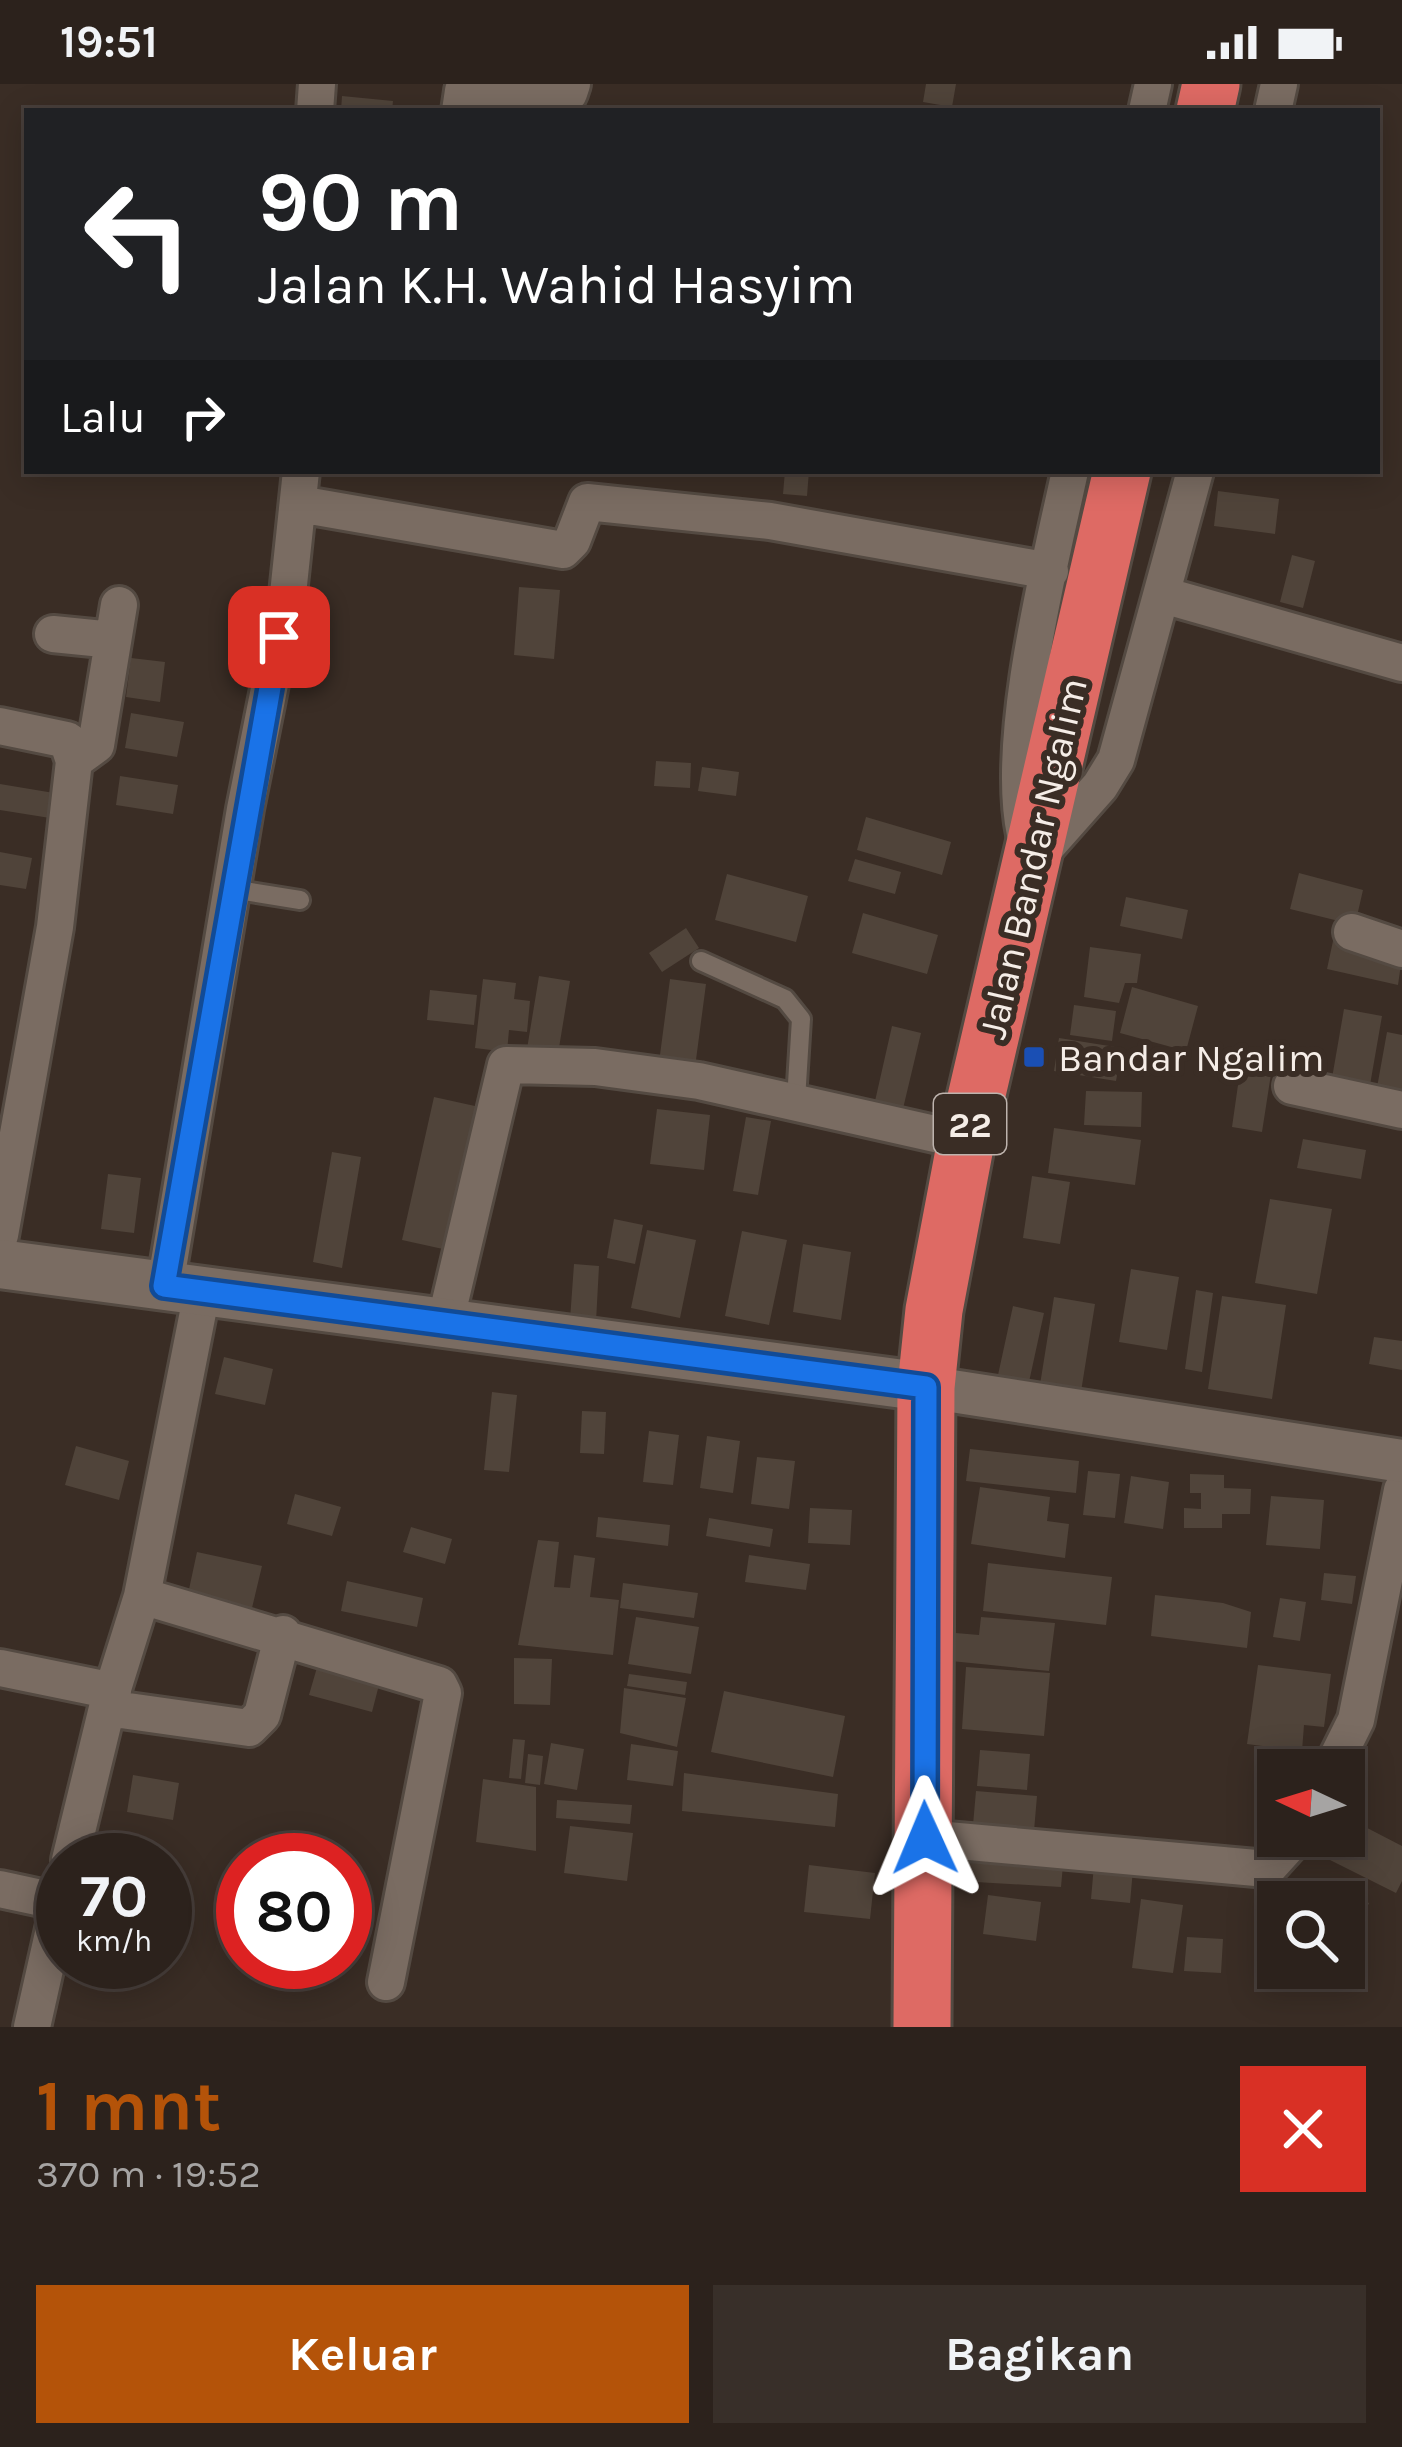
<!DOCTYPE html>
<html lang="id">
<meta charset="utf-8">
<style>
body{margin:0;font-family:Karla,sans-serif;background:#382f29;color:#f1f3f6;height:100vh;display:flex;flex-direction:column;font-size:45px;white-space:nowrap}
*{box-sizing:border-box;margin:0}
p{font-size:39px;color:#a6a4a3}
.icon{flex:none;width:66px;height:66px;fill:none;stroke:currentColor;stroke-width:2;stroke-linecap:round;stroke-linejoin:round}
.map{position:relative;height:1943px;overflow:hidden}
.details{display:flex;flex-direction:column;background:#2c221c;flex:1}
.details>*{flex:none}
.banner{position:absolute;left:24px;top:24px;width:1356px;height:366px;border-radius:0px;box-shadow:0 6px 30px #0003,0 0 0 3px #483f3b;background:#202124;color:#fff;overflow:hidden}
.needle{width:78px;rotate:274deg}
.controls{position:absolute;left:1257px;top:1665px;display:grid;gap:24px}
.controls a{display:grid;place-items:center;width:108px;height:108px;border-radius:0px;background:#2c221c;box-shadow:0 6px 30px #0003,0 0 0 3px #483f3b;font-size:60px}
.speed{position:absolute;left:36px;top:1749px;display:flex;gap:24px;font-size:60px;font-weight:700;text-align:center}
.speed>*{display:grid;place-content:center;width:156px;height:156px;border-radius:50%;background:#2c221c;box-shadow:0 6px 30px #0003,0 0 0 3px #483f3b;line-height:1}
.speed small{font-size:30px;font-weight:400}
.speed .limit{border:18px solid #d22;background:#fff;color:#111}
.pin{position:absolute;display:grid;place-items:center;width:102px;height:102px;color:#fff;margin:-51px;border-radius:24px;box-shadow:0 6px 18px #0006}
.me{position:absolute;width:132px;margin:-66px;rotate:359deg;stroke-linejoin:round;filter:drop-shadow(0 0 9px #0008)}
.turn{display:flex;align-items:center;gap:42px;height:252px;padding:0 36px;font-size:54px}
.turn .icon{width:156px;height:156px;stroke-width:2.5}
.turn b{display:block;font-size:84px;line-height:102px}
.then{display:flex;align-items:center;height:114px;padding:0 36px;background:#0003;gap:24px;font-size:45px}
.round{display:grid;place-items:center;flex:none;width:126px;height:126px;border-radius:0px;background:#382f29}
.head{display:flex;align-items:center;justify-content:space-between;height:204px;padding:0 36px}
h1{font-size:72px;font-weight:700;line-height:90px;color:#b45309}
.primary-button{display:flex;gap:24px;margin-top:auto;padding:24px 36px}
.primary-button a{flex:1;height:138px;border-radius:0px;background:#b45309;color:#fff;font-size:48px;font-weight:700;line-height:138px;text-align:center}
.primary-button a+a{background:#382f29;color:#f1f3f6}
.status{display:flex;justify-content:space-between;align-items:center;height:84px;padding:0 60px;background:#2c221c;direction:ltr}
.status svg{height:33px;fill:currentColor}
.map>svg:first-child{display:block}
.building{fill:#50443a}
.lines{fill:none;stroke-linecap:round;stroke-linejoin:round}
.service-casing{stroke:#544a42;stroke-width:24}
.minor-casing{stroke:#544a42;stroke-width:42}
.tertiary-casing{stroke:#544a42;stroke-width:48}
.secondary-casing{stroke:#544a42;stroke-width:54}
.trunk-casing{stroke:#544a42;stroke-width:63}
.service{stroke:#7a6c62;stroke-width:18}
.minor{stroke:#7a6c62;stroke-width:36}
.tertiary{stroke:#7a6c62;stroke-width:42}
.secondary{stroke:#7a6c62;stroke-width:48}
.trunk{stroke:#de6a64;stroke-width:57}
.route-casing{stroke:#114b97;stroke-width:30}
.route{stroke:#1a73e8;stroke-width:21}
.transit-dot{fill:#1a4fb4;stroke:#3a2d25;stroke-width:4.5}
.labels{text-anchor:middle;stroke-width:12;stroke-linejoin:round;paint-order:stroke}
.shield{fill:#3a2d25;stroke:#bdb3ad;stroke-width:3}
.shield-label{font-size:36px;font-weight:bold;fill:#f5ede7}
.street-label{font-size:39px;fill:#f5ede7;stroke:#3a2d25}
.poi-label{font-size:39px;fill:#f5ede7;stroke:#3a2d25;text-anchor:start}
</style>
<div class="status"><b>19:51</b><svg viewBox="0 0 49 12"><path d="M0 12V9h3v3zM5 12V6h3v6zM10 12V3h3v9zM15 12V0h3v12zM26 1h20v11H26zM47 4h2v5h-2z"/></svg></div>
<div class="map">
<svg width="1402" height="1943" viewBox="0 0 1402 1943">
<rect width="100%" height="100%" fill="#3a2d25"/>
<path class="building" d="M926,0h30l-4,23 -29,-5z
M342,12l51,5 -1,10h-51z
M785,387h24l-2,25 -24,-2z
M1218,407l61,8 -4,35 -61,-8z
M1292,471l23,6 -12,47 -23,-6z
M519,503l41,3 -6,69 -40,-4z
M131,574l34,4 -5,40 -34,-5z
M131,629l53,9 -7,35 -52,-9z
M656,677l35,2 -1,25 -36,-2z
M702,683l37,5 -3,24 -38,-5z
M120,692l58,9 -5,29 -57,-9z
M0,700l54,9 -4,25 -50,-8z
M866,733l85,25 -9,33 -85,-25z
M0,768l32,6 -6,31 -26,-4z
M855,775l46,13 -6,22 -47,-13z
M1299,789l64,17 -8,35 -65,-16z
M727,790l81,22 -12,46 -81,-22z
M1126,813l62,13 -6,29 -62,-13z
M863,829l75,22 -11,39 -75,-21z
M686,844l13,20 -37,24 -13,-19z
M1333,857l69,16 -4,28 -71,-16z
M1090,863l51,7 -4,29h-12l-6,20 -35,-6z
M539,892l31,5 -13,79 -31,-5z
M483,895l33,4 -2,16 16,2 -3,31 -18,-2 -2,22 -32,-4z
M670,895l36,5 -12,91 -36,-5z
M1132,903l66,19 -12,45 -66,-18z
M430,906l47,5 -3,30 -47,-5z
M1074,921l42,6 -4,30 -42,-6z
M1344,925l38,7 -12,69 -38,-7z
M892,942l29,7 -20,84 -28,-7z
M1387,948l15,3v63l-26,-5z
M1059,954l63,10 -6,33 -62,-10z
M1242,973l31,4 -11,71 -30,-5z
M1086,1007l56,1 -1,35 -57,-2z
M434,1013l50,11 -32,143 -50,-11z
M657,1025l53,6 -6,55 -54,-6z
M746,1033l25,4 -13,74 -25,-4z
M1054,1044l87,12 -6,45 -87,-12z
M1303,1055l63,11 -5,29 -64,-11z
M332,1068l29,5 -19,111 -29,-6z
M108,1090l33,4 -7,55 -33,-4z
M1032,1092l38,6 -10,62 -37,-6z
M1270,1115l62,10 -15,85 -62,-11z
M614,1135l29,6 -8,39 -28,-6z
M647,1146l49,10 -16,78 -49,-10z
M742,1147l45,9 -18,85 -44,-9z
M803,1160l48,8 -10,68 -48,-8z
M574,1180l25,2 -3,56 -26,-2z
M1131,1185l48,8 -12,73 -48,-8z
M1196,1206l17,3 -11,79 -17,-3z
M1222,1212l64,9 -14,94 -64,-10z
M1054,1213l41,7 -15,94 -41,-7z
M1013,1222l31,7 -15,69 -31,-7z
M1374,1253l28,4v29l-33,-6z
M224,1273l49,12 -8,36 -50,-11z
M492,1308l25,3 -8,77 -25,-2z
M582,1327l24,1 -2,42 -24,-1z
M649,1347l30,4 -6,50 -30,-3z
M707,1352l33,5 -7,52 -33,-5z
M76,1362l53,15 -10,39 -54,-15z
M970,1365l109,12 -3,32 -110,-12z
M757,1373l38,4 -6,48 -38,-5z
M1088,1387l32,3 -5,44 -32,-3z
M1190,1390l34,1v13l27,1 -1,25h-28v14h-38v-20l17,1v-16h-11z
M1131,1392l38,6 -6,47 -39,-6z
M980,1403l70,10 -3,24 22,3 -4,34 -94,-14z
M295,1410l46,13 -9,29 -45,-12z
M1271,1412l53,4 -4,49 -54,-4z
M810,1424l42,2 -2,35 -42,-2z
M598,1433l72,8 -2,21 -72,-9z
M709,1434l64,11 -3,18 -64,-11z
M411,1443l41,12 -7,25 -42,-12z
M538,1456l21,2 -5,45 16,1 4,-33 21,3 -5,39 29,3 -6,55 -95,-10z
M197,1468l65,14 -10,42 -64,-14z
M749,1471l61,9 -4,26 -61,-8z
M988,1479l124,14 -6,48 -123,-14z
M1324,1489l32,3 -4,28 -31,-4z
M347,1497l76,17 -6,29 -76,-16z
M623,1499l75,10 -4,25 -74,-10z
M1155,1511l68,8 28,9 -4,36 -96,-12z
M1280,1514l26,4 -6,39 -27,-4z
M636,1533l63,10 -8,47 -63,-10z
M981,1533l74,6 -6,48 -108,-11 3,-28 35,3z
M514,1574l38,1 -2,46 -36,-1z
M318,1580l62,17 -8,31 -63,-17z
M1258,1581l73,9 -7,53 -20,-2 -2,26 -55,-7z
M966,1583l84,6 -6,63 -82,-7z
M629,1590l58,8 -2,13 -58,-9z
M624,1604l62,10 -9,49 -57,-14z
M724,1607l121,25 -12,61 -122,-25z
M513,1655l12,1 -4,39 -12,-1z
M551,1659l33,6 -7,41 -33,-6z
M631,1660l47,7 -5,35 -46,-6z
M980,1666l50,4 -3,36 -50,-4z
M528,1670l15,2 -3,29 -15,-2z
M684,1689l154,21 -3,33 -153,-16z
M133,1691l46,8 -6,37 -46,-8z
M483,1695l53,8v64l-60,-9z
M976,1707l61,5 -3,35 -61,-6z
M557,1716l75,5 -2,19 -74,-6z
M1346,1733l56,29v35l-6,12 -70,-35 10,-22h8z
M570,1742l63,7 -6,48 -63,-8z
M961,1770l102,11 -2,22 -102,-6z
M809,1781l66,8 -5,46 -66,-7z
M1094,1781l39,4 -3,34 -39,-4z
M1315,1795l54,24 -25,56v-57h-40z
M988,1811l53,7 -5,39 -53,-7z
M1141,1815l42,6 -10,68 -41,-5z
M1187,1853l36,2 -2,34 -37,-2z"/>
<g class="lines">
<g class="service-casing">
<path id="service" d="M232,805l68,11
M701,877l84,38 16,20 -5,81"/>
</g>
<g class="minor-casing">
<path id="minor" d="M315,27l2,-27
M460,27l3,-20 10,-4 85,9 11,-3 3,-9
M1147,27l6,-27
M1273,27l6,-27
M299,420l264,46 9,-9 15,-39 183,19 280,50
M1163,511l239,68
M53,550l60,6
M0,642l67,14 7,21 -19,166 -55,308
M74,677l22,-16 23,-140
M1025,750c-20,-94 24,-266 45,-363
M1038,772l62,-70 16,-26 79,-289
M1352,848l50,17
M1292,1002l110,24
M165,1202l80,-477 43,-215 13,-123
M445,1239l61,-258 89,2 104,14 267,60
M142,1512l297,89 4,8 -57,289
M0,1584l113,23
M107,1624l142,20 13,-13 21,-81
M1331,1686l25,-50 46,-230
M925,1754l342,31 30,-33
M70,1776l37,-152 35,-112 60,-304
M0,1805l60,13
M32,1943l31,-138"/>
</g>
<g class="tertiary-casing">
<path id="tertiary" d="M926,1303l476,74"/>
</g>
<g class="secondary-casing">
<path id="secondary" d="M0,1180l926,123"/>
</g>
<g class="trunk-casing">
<path id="trunk" d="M1205,27l6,-27
M922,1943l4,-640 8,-77 32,-169 156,-670"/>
</g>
<use href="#service" class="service"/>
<use href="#minor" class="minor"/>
<use href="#tertiary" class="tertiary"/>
<use href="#secondary" class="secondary"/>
<use href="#trunk" class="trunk"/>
</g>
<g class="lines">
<g class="route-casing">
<path id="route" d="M279,553l-115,649 762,101 -1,451"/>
</g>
<use href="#route" class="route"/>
</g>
<rect class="transit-dot" x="1022" y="961" width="24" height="24" rx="6"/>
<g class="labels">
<rect class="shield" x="934" y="1010" width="72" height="60" rx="9"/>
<g class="shield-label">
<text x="970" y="1053">22</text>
</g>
<g class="street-label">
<text transform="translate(1032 774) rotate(-77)" y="14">Jalan Bandar Ngalim</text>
</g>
<g class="poi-label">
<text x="1058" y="987">Bandar Ngalim</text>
</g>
</g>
</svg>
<div class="controls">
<a><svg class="needle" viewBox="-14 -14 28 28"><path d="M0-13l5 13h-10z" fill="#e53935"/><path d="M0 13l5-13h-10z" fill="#a6a4a3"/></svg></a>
<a><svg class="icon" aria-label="search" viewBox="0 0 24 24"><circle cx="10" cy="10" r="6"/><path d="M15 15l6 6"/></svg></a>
</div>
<div class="speed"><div>70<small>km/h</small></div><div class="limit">80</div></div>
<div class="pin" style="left:279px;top:553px;background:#d93025"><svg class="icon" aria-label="arrive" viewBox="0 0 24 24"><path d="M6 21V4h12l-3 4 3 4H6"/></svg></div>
<svg class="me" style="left:925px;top:1754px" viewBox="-20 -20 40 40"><path d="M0-17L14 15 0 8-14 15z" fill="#1a73e8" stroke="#fff" stroke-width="4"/></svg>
<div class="banner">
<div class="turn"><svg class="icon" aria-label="left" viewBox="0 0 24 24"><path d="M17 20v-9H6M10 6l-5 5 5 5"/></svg><div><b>90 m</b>Jalan K.H. Wahid Hasyim</div></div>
<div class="then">Lalu<svg class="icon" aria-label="right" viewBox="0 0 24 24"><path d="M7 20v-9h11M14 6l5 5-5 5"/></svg></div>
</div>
</div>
<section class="details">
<div class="head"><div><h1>1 mnt</h1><p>370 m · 19:52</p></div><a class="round" style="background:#d93025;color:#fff"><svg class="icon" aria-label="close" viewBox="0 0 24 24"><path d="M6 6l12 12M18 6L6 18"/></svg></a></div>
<div class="primary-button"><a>Keluar</a><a>Bagikan</a></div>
</section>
